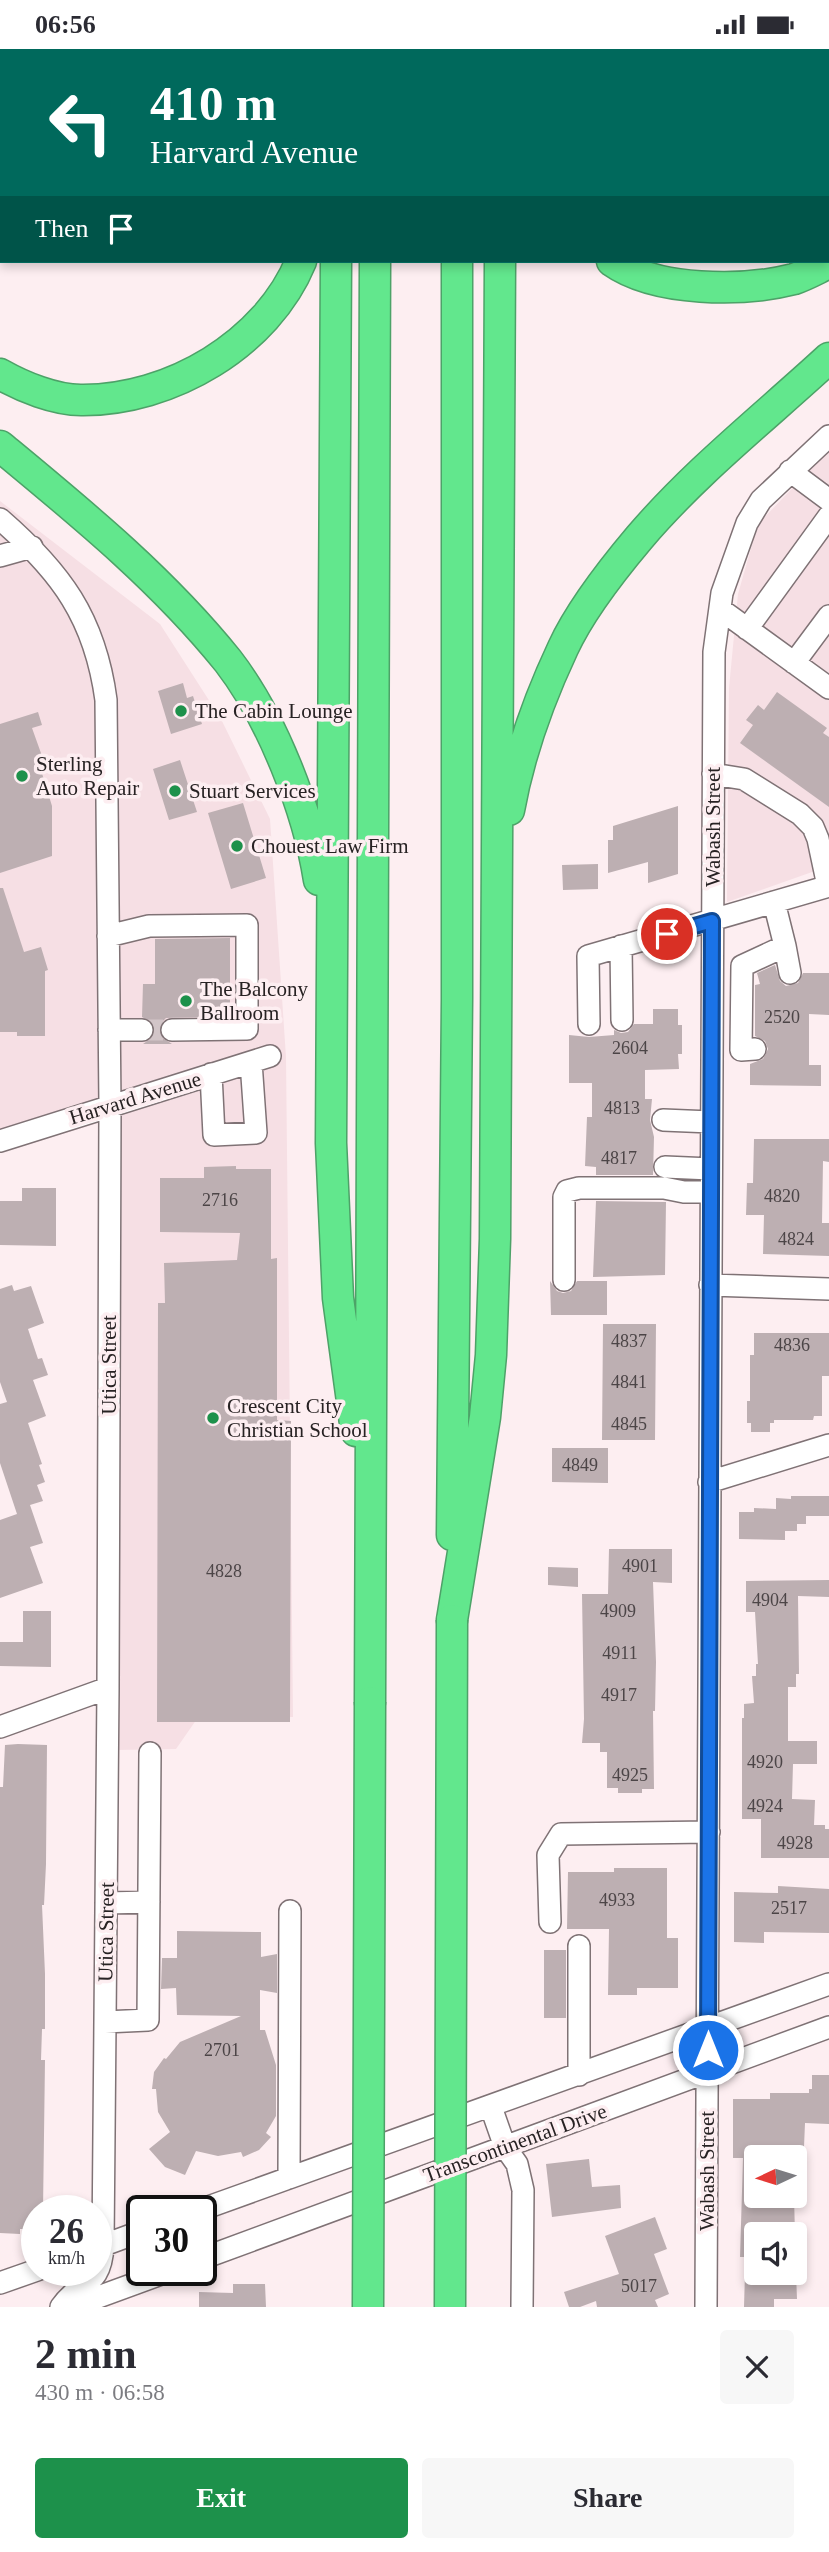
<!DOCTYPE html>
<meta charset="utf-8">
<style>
body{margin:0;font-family:Georgia,serif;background:#f7f7f7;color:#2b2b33;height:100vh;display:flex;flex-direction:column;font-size:26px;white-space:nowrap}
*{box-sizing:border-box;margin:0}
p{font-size:23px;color:#7c7c81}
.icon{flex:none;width:38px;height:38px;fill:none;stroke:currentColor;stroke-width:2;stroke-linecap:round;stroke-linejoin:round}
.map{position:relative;height:2258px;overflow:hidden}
.drawer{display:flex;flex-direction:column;background:#fff;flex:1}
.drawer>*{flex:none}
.hud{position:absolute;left:0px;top:0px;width:830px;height:214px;box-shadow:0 4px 10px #0003;background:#00695c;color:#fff;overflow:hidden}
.needle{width:46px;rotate:266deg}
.fabs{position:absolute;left:744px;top:2096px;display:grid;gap:14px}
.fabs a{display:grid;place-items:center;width:63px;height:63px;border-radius:7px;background:#fff;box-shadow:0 4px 10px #0003;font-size:35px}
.speed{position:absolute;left:21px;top:2146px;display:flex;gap:14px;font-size:35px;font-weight:700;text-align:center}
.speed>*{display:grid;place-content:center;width:91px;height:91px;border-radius:50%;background:#fff;box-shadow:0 4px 10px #0003;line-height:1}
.speed small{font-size:18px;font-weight:400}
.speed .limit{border:4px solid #111;border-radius:10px;background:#fff;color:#111}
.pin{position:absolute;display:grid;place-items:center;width:60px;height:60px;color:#fff;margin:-30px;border:4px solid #fff;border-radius:50%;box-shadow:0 2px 7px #0007}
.me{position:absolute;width:77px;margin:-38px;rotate:0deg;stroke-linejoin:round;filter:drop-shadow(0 0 5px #0008)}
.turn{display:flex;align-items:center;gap:24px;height:147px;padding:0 35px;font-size:32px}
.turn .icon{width:91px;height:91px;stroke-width:2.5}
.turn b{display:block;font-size:49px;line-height:60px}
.then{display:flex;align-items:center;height:66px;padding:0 35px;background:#0003;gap:14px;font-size:26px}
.round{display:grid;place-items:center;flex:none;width:74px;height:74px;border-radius:7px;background:#f7f7f7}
.overview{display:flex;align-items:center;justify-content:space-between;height:119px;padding:0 35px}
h1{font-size:42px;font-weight:800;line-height:52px}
.action{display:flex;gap:14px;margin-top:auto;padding:14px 35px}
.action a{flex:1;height:80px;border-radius:7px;background:#1d914b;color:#fff;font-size:28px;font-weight:800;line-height:80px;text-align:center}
.action a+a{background:#f7f7f7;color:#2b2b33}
.status{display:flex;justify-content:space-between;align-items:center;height:49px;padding:0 35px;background:#fff;direction:ltr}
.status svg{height:19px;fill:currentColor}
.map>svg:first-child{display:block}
.built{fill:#f6dfe4}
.building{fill:#bdafb2}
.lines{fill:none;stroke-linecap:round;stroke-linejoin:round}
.minor-tunnel{stroke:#d2c5c8;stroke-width:21;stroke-dasharray:21 10;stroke-linecap:butt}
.minor-casing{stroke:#7f7275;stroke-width:24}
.highway-casing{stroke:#4da268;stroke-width:33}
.minor{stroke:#fff;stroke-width:21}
.highway{stroke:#62e78d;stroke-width:30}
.highway-bridge-casing{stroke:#4da268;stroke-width:33;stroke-linecap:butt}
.highway-bridge{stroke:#62e78d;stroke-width:30}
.route-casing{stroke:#114b97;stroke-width:18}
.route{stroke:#1a73e8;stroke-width:12}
.poi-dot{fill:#1d914b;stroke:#fdeef1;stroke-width:2.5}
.labels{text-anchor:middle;stroke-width:7;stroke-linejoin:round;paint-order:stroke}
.number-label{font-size:18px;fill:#4c4547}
.poi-label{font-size:21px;fill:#272223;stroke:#fdeef1;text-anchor:start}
.street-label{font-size:21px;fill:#272223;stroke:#fdeef1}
</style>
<div class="status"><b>06:56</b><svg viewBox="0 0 49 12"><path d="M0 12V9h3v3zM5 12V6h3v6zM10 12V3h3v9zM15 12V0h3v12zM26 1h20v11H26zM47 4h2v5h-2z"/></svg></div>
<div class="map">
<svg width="829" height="2258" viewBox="0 0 829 2258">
<rect width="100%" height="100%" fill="#fdeef1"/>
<path class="built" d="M829,401v416l-102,36 2,-214 9,-94 20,-70z
M0,452l160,123 61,95 49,100 16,238 7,660 -94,-1 -23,33 -61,1 6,-634 -121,37z"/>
<path class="building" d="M183,634l4,15 6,-2 9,28 -31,10 -13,-43z
M777,643l50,36 -4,5 6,4v70l-89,-64 13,-18 -7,-5 12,-15 6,5z
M38,663l4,13 -10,3 10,28 -5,1 15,49v50l-52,17v-149z
M180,711l17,52 -28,8 -16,-51z
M243,754l23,75 -35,11 -23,-76z
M678,757v68l-30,9v-21l-40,11v-33h5v-14z
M598,815v25l-35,1 -1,-25z
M0,839h3l21,64 17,-5 7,23 -3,1v65h-28v-4h-17z
M230,889v78l-64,2 -5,5 -2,8 2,6 11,7h-29l10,-7 2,-6 -2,-8 -11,-6 1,-33h12v-45z
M775,916l5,16 6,5 12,-3 5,-10h26v42l-20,-1v51h12v21l-71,-1v-21l13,-5 5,-10 -3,-8 -10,-5v-51l5,-1 -3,-11z
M653,960h25v16h4v29h-4l1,15 -34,1v29h7l-2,21 4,17 -1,38h-57v-8l-11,-1 2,-49h5v-34h-23v-48l20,2 25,-2v-5l7,3 7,-1 6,-8h19z
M754,1090h75v23l-6,-1 -1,62h7v33l-66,-2 1,-39h-18l1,-32h6z
M236,1117v3h35v90l6,-1v162l14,1 -1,301h-133l1,-419h7l-1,-40 73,-3 3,-27 -80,-1v-54h44v-11z
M22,1139h34v58l-56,-1v-44h22z
M596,1152l70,1 -1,73 -72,2z
M550,1232l7,10 6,2 8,-2 6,-10h30v34h-56z
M12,1236l2,6 17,-5 13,37 -16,6 10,30 4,-1 6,17 -15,5 13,36 -18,7 14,41 -3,1 6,17 -8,3 6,16 -13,4 13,38 -13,4 13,36 -43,15v-78l17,-6 -17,-51v-59l7,-2 -7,-20v-93z
M603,1275h53l-1,116h-53z
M754,1284h75v43h-7v40h-8l-1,4h-39v3h-4v9h-19v-9h-4v-22h3v-46h4z
M552,1399h56v35l-56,-1z
M791,1447h38v20h-23v8h-9v7h-12v9l-46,-1v-27h15v-4l22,1v-11l15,1z
M609,1500h63v34l-19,-1 3,80 -1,49h-2l1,78h-12v4h-24v-5h-11v-36h-7v-9h-18l2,-24 -2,-125h26z
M548,1518l30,1v19l-30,-2z
M829,1531v17l-31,-1 1,78h-3v13h-8v54h29v23h-24l-1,35 23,1 -1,25h11v4h4v29h-68v-39h-19v-101h2v-14l10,-1 -2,-27h4v-12h2l-3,-52h-9v-31z
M23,1562h28v56l-51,-1v-24h23z
M18,1695l29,1 -1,119 -2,41h-2l3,69v55h-3l-1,31h4l-2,150h-6v19h-17v5l-20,-1v-446h3l2,-42z
M614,1819h53v70h11v50h-41v7h-29l1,-66h-42l1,-57h46z
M778,1837l51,3v44l-65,-1v11l-30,-1v-50l44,1z
M177,1882l84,1v25l16,-3v39l-17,-3v40h5l11,35v51l-10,17 5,4 -12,13 -16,7 -2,-5 -23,4 -22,-5 -11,24 -20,-8 -16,-18 21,-17 -12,-20 -2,-23h-4l2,-17 10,-14 2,1 14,-17 61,-26 -64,-1 -1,-27 -15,1 1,-31h15z
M544,1901h22v68h-22z
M812,2026h17v49l-24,-1 -1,24h-45v11h-3v38h38l1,39h-39v22h-16l3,-99h-10v-59h37v-6h39v-4h3z
M589,2110l3,28 28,-2 1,23 -69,9 -6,-53z
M655,2168l12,32 -13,5 15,40 -14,6 3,7h-61l-1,-6 -16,6h-11l-5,-15 55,-18 -14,-38z
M745,2224h51l1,26h-23v8h-30z
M233,2235h32l1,23h-67v-15l34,1z"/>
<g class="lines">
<path class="minor-tunnel" d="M142,981h30"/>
<g class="minor-casing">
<path id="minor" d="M790,422l39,29
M0,470c61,53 95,99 106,181l4,406 -2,582 -5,557c-2,44 -23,34 -42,62
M0,507l32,-9
M720,560l109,79
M747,580l82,-113
M794,614l35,-47
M713,725l31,5 56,35 13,13 5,12 10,47
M108,887l41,-10 98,-1v104l-75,1
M621,897l1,74
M785,897l5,27
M589,975l-1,-68 241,-70
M109,981h33
M755,1000l-14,1 1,-84 43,-20 -11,-44
M211,1025l3,61 42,-2 -5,-71
M663,1071l48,2
M0,1092l270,-85
M665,1118l46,2
M564,1231v-83l3,-6 12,-3h85l20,4h27
M710,1236l119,4
M709,1433l120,-37
M0,1678l108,-39
M106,1854l43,-1
M550,1873l-2,-67 13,-21 148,-2
M105,1973l43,-2 2,-267
M579,2026v-129
M491,2058l14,40 12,17 6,26 -1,117
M289,2129l1,-267
M200,2161l629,-226
M96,2199l46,-17
M201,2210l628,-232
M0,2234l37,-13
M71,2258l101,-37
M706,2258l8,-1655 8,-59 25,-70 14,-23 68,-64"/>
</g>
<g class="highway-casing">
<path id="highway" d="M333,2v-2
M375,2v-2
M457,2v-2
M501,2v-2
M336,212l-5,882 7,155 18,133
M612,212c44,31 131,31 182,18 12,-4 24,-11 35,-16
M0,325c23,13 55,26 81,26 89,1 186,-56 220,-139
M0,397c81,67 162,133 228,215 44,57 80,149 91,219
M509,761c10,-55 30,-111 54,-162 17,-37 49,-78 76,-110 56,-66 126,-121 190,-180
M452,1486l5,-536v-738
M452,1571l33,-203 6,-62 4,-116 5,-978
M370,1653l5,-1441"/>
</g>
<use href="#minor" class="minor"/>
<use href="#highway" class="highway"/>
<g class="highway-bridge-casing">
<path id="highway-bridge" d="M368,2258l2,-605
M450,2258l2,-687"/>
</g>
<use href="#highway-bridge" class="highway-bridge"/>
</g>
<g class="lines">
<g class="route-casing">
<path id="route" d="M667,885l45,-13 -4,1129"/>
</g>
<use href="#route" class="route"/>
</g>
<g class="poi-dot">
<circle cx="181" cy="662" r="7"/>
<circle cx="22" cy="727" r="7"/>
<circle cx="175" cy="742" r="7"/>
<circle cx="237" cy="797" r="7"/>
<circle cx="186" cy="952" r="7"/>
<circle cx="213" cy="1369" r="7"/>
</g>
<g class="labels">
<g class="number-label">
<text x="782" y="974">2520</text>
<text x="630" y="1005">2604</text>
<text x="622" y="1065">4813</text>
<text x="619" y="1115">4817</text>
<text x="782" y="1153">4820</text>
<text x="220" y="1157">2716</text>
<text x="796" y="1196">4824</text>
<text x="629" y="1298">4837</text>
<text x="792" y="1302">4836</text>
<text x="629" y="1339">4841</text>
<text x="629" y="1381">4845</text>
<text x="580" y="1422">4849</text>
<text x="640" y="1523">4901</text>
<text x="224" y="1528">4828</text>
<text x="770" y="1557">4904</text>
<text x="618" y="1568">4909</text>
<text x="620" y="1610">4911</text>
<text x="619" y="1652">4917</text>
<text x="765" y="1719">4920</text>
<text x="630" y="1732">4925</text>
<text x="765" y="1763">4924</text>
<text x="795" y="1800">4928</text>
<text x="617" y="1857">4933</text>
<text x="789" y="1865">2517</text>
<text x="222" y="2007">2701</text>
<text x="639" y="2243">5017</text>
</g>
<g class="poi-label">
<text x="195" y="669">The Cabin Lounge</text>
<text x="36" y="722">Sterling<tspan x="36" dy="24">Auto Repair</tspan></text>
<text x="189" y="749">Stuart Services</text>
<text x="251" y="804">Chouest Law Firm</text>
<text x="200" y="947">The Balcony<tspan x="200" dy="24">Ballroom</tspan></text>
<text x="227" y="1364">Crescent City<tspan x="227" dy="24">Christian School</tspan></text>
</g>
<g class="street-label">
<text transform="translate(713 778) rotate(-90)" y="7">Wabash Street</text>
<text transform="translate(135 1049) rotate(-17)" y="7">Harvard Avenue</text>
<text transform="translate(109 1316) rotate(-90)" y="7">Utica Street</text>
<text transform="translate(106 1883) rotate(-89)" y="7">Utica Street</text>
<text transform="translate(515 2094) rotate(-20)" y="7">Transcontinental Drive</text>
<text transform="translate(707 2122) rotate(-90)" y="7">Wabash Street</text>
</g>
</g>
</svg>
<div class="fabs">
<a><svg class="needle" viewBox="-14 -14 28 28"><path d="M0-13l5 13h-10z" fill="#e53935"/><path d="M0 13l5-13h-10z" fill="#7c7c81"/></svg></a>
<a><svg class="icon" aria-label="sound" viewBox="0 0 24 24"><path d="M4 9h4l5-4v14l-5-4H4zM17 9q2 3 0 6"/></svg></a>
</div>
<div class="speed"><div>26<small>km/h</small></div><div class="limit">30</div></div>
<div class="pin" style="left:667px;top:885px;background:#d93025"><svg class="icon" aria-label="arrive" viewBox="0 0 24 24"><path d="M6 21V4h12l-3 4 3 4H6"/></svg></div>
<svg class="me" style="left:708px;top:2001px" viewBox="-20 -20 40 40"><circle r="17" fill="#1a73e8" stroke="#fff" stroke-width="3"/><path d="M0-11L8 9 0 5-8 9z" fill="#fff"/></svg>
<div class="hud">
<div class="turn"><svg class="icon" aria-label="left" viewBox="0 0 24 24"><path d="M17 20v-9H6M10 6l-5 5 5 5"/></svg><div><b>410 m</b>Harvard Avenue</div></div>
<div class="then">Then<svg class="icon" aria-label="arrive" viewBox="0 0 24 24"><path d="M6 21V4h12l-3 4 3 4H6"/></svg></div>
</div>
</div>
<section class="drawer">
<div class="overview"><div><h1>2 min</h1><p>430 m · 06:58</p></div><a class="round"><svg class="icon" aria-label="close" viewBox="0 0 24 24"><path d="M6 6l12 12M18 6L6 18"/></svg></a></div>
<div class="action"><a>Exit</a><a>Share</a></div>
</section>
